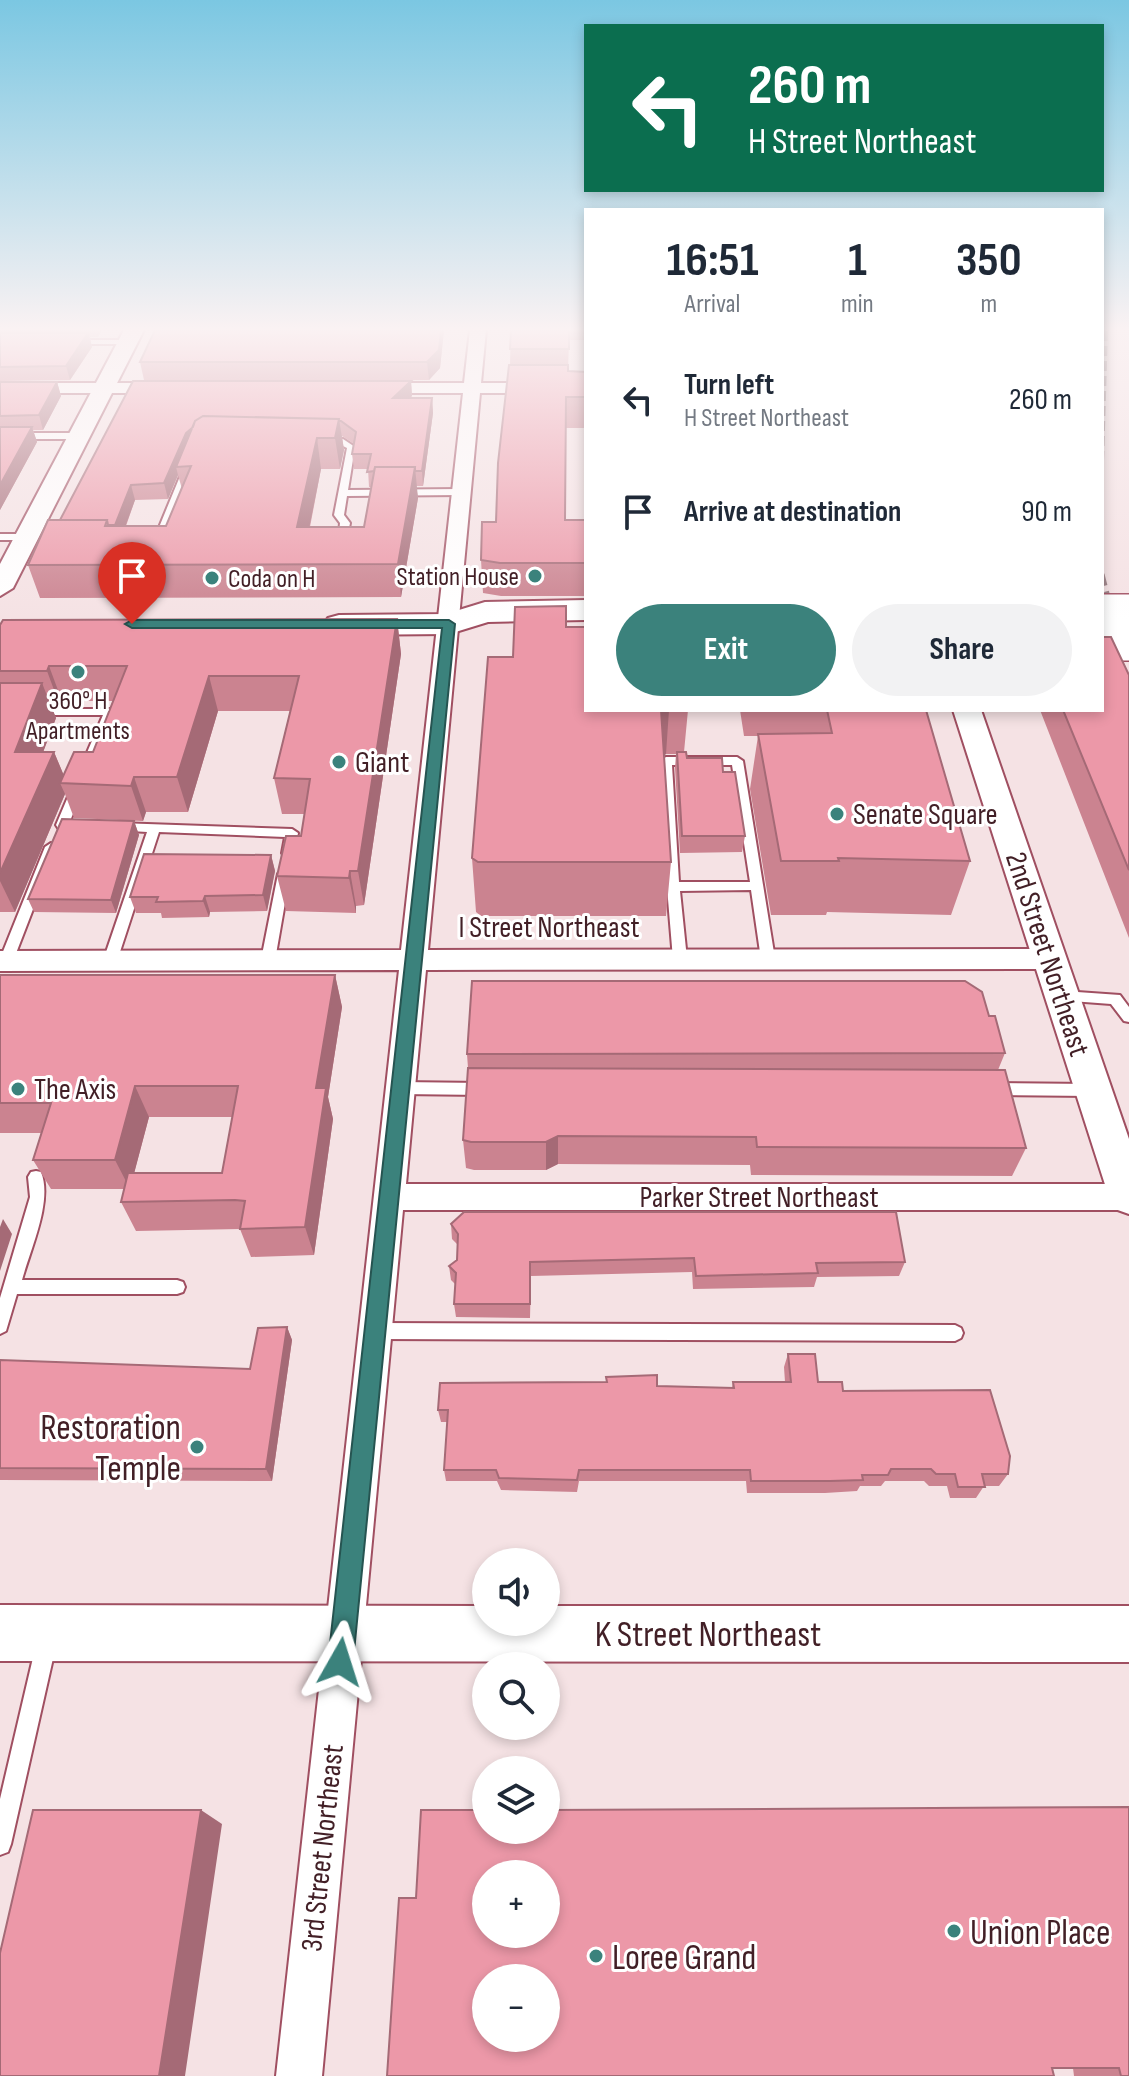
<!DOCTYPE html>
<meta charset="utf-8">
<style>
body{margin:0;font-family:"Sofia Sans Condensed",sans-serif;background:#f2f2f3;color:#1f2937;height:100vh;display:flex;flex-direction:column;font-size:30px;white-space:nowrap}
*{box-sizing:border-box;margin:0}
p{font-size:26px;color:#747a83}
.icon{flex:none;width:44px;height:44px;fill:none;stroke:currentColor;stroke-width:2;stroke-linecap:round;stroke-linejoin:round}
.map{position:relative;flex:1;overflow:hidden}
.details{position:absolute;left:584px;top:208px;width:520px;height:504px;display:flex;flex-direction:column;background:#fff;border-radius:0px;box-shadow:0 4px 12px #0003}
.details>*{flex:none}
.guide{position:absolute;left:584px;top:24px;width:520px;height:168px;border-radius:0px;box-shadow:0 4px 12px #0003;background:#0b6e4f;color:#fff;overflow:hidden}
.buttons{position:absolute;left:472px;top:1548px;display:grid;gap:16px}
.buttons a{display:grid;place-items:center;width:88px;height:88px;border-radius:50%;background:#fff;box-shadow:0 4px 12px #0003;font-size:40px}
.pin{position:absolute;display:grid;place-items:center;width:68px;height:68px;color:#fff;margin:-82px -34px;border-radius:50% 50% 50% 0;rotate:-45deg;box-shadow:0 0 8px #0007}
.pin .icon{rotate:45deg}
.me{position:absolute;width:88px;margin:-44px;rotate:6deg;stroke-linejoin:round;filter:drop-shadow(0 0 6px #0008)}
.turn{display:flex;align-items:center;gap:28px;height:168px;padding:0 32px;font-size:36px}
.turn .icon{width:104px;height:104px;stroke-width:2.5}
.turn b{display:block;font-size:56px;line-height:68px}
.eta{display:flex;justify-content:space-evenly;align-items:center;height:136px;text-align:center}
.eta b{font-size:48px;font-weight:700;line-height:56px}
.cta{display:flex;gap:16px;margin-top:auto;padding:16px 32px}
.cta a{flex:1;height:92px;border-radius:48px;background:#3b827c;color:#fff;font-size:32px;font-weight:700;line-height:92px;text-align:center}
.cta a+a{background:#f2f2f3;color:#1f2937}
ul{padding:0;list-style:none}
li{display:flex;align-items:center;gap:24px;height:112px;padding:0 32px}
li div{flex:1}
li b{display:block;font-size:30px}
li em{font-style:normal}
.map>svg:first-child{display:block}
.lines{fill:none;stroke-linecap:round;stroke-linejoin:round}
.service-casing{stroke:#a04f61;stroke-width:4}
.minor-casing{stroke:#a04f61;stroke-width:4}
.tertiary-casing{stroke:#a04f61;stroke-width:4}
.secondary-casing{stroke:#a04f61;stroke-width:4}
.primary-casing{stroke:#a04f61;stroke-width:4}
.service{fill:#fff;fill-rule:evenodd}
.minor{fill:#fff;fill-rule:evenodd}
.tertiary{fill:#fff;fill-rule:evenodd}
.secondary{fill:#fff;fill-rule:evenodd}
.primary{fill:#fff;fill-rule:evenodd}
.rail-far1{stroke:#977b80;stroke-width:4;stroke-dasharray:10 5;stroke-linecap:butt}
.rail{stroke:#977b80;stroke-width:5;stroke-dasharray:12 6;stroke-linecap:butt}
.primary-bridge-casing{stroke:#a04f61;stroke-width:36;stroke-linecap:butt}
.primary-bridge{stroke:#fff;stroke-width:33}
.wall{fill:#cb8390;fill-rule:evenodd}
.shaded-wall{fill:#a56a76}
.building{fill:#ec98a8;stroke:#a56a76;stroke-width:2;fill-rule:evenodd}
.route{fill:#3b827c;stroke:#265451;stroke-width:2}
.poi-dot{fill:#3b827c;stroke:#fff;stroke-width:3}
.labels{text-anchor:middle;stroke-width:6;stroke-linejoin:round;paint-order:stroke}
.far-poi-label{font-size:26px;fill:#421f26;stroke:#fff;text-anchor:end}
.poi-label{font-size:30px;fill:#421f26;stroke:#fff;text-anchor:start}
.street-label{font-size:30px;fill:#421f26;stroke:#fff}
.near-poi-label{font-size:36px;fill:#421f26;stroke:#fff;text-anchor:start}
.near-street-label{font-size:36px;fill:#421f26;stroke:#fff}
</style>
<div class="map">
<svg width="1129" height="2076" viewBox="0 0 1129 2076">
<rect width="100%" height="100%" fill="#f5e2e4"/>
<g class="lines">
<g class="service-casing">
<path id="service" d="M72,340h56l4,2 -4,2h-59l-1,-2z
M0,433h80l4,3 -4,3h-80z
M324,439h19l12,8 -7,43 113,-1 5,3 -5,3 -114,1 -3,19 6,8 -4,20 -8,2 2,-22 -6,-8 13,-67 -6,-3 -20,-1v-4z
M187,466l4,3 -28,73 -8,2 -2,-2 30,-73z
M0,534h27l5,3 -5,3h-27z
M0,709h110l6,3 -24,57 -6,4 -6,-4 23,-54h-103z
M666,757h71l6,4 32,198 -2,3h-10l-2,-3 -10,-69 -71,1 7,68 -7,5 -7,-5 -6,-72 -7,-126zM672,765h60l18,117h-71z
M76,788l6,4 -12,29 8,1 2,3 -6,4 -16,-1 -2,-3 14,-33z
M118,823l174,6 6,4 -4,20 -6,4 -6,-4 3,-16 -126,-5 -42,129 -7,5 -7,-5 44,-129 -33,-2 -2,-3z
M51,843l6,4 -44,114 -2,3h-10l-1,-5 45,-112z
M284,870l6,4 -15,86 -7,5 -7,-5 17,-86z
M1063,991l57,4 9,12v15l-5,-1 -13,-17 -53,-4 -2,-4z
M400,1082l83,1 5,2 2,4 -2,4 -5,2 -83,-1 -5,-2 -2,-4 2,-4z
M992,1083l99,1 5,2 2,4 -2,4 -5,2 -99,-1 -5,-2 -2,-4 2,-4z
M36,1171l5,1c12,29 -11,78 -19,108h155l6,2 2,5 -2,5 -6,2h-160l-11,37 -6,3v-36l30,-101 -2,-20 3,-5z
M376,1323l579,2 6,3 2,5 -2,5 -6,3 -579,-2 -6,-3 -2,-5 2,-5z
M46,1635l7,3 3,7 -45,199 -3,8 -8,3v-56l36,-154 3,-7z"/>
</g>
<g class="minor-casing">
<path id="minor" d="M470,330h16l-5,53h105v10h-106l-52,557 622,-1 9,3 4,7 -4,7 -9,3 -624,1 -20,214h723v26h-726l-81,866h-46l123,-1106 -399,1v-20l401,-1 62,-557h-88l-8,-5 8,-5h89z
M0,383h165l8,5 -8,5h-165z"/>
</g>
<g class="tertiary-casing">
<path id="tertiary" d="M124,330h20l-131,258 -13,8v-32z
M953,710h28l148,429v75l-14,-5 -6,-12z"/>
</g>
<g class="secondary-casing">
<path id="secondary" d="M0,1605l486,1v16h60v-16h583v56l-1129,-1z"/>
</g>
<g class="primary-casing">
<path id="primary" d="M586,600v20l-98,2 -39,12 -110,1 -11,-3 -5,-7 5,-7 11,-3 107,-1 39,-12z"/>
</g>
<use href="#service" class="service"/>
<use href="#minor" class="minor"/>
<use href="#tertiary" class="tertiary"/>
<use href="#secondary" class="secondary"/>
<use href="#primary" class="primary"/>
<path class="rail-far1" d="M1102,461l4,-131"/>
<path class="rail" d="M1102,574l10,39 17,39"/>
<g class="primary-bridge-casing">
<path id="primary-bridge" d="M1102,611h27
M1102,644h27"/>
</g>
<use href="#primary-bridge" class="primary-bridge"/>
</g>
<path class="wall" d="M0,330h102l-4,7h-8l2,10 -22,33 -70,1z
M444,330l-4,38 -11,12h-285l-4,-18z
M511,330h75v10h-17l-1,31 18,1v56h-20l-1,92h21v76h-85l-18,-3 -2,-33 15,-38 14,-157z
M133,381h278l1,15 -2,2h22l1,15 -10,73h-7l2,12 -17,99 -361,1 -12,-33 32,-45zM342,436l12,8 -2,10 2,15h14l1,18h2l-7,40h-54l11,-58h19l4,-19zM178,475l4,14 -16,37h-40l9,-26 33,-1z
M0,382h57l4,14 -18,34h-10l4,12 -37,68z
M397,619l4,35 -37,251 -8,1v7l-70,-2 -9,-35 24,-40 4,-22h-23l-8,-36 16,-67h-72l-30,101h-42l-3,9 -69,-3 -9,-24 -50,118h-15v-287zM62,701h51l-20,51 -29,24 -10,-24h-11l13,-34 -5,-12h9z
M566,627l20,83h102l-4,42 3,6 36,14 22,64 -3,16 -62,1 -5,-85 1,-14h-10l-2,1 7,107 -5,54h-185l-5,-4 -4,-54 41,-201z
M1129,675v263l-89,-228h62z
M740,710h186l44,151 -19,54 -124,-3 -1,3h-55l-21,-126 8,-53h-14z
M134,821l5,14 -23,78 -82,-1 -6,-13z
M271,855l4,16 -8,40 -57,1 -1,5 -47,1 -1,-5h-25l-6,-16z
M0,975h335l7,32 -14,90 5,22 -19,136 -63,2 -11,-28 -104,2 -15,-29 3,-13h-73l-18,-29 8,-27h-41zM149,1117h83l-10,56h-88z
M989,1016l16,37 -7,17 28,78 -14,28 -261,-1 -1,-10 -192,-1 -12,6h-72l-8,-2 -3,-28 5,-72 -1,-14z
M451,1224l454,38 -6,14 -82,1 -3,10 -121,2 -1,-17 -161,4 -1,42 -74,-1 -2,-13 1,-20 -4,-4 -2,-14 8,-6 1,-15 -6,-6z
M287,1327l5,13 -20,141 -272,-1v-120l250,9z
M788,1354l30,28 25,9 165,83 -9,12h-15l-8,12h-26l-3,-12h-18l-5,-5h-39l-4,5h-21l-3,5 -32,2h-78l-1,-12h-167l-2,11 -76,-2 -4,-9h-51l-2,-11 3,-48h-6l-3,-12 219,-24 75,2 1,-6h52l-1,-15z
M1129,1807v269h-55l-1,-8 -657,-170z"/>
<path class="shaded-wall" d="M441,330h3l-4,38 -11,12 -2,-18z
M88,333l4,14 -22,33 -4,-14z
M411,381l1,15 -17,17 -2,-15z
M57,382l4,14 -18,34 -4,-15z
M432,398l1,15 -10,73 -1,-15z
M339,419l5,31 -4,19 -5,-31z
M201,421l-25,46 2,8 -10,24 -4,-16 22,-50z
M32,427l5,15 -37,68v-25z
M317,438l4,31 -18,90 -6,-32z
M415,467l3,31 -17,99 -3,-33z
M131,485l4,15 -15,41 -5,-16z
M397,619l4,35 -37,251 -6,-34z
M49,666l13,35 -2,5 -13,-35z
M209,676l9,35 -30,101 -11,-35z
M42,683l14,35 -26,69 -15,-35z
M661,710h8l-3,44 -9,7z
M54,752l13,31h-7l5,11 -50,118 -15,-31v-8z
M134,777l12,35 -3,9 -12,-35z
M134,821l5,14 -23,78 -5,-13z
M271,855l4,16 -8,40 -4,-16z
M350,871l6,35v7l-7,-35z
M205,896l5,16 -1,5 -6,-16z
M335,975l7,32 -14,90 5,22 -19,136 -9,-28 11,-139z
M135,1086l14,31 -19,72 -15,-29z
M558,1136v28l-12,6v-28z
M3,1219l9,15 -12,37v-44z
M287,1327l5,13 -20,141 -6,-12z
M201,1810l21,14 -37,252h-26z"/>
<path class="building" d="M155,330h286l-2,20 -12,12h-287z
M511,330h58v19h-59z
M0,333h88l-22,33 -66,1z
M509,365h59v6l18,1v25h-20l-1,123h21v43h-86l-19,-3 1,-38h14l2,-59z
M133,381h278l-18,17h39l-10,73h-7v-4h-40l-1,4 -7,1 4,-18h-19l4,-22 -15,-11h-2v-2l-136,-3 -8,5 -2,6 -7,6 -22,50 -33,2 -16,40h-7l-1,-5h-47z
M0,382h57l-18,33 -39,1z
M203,416l136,3 -4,19h-18l-20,89h67l11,-60h40l-17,97 -370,1 20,-45h59l-2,6h61l25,-60 -15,1 19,-46z
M0,427h32l-32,58z
M566,606v21h20v83h75l10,152h-193l-6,-4 16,-201h25l2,-50z
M397,619l-39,252h-8l-1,7 -72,-2 9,-40h15l9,-57 -36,-1 25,-102h-90l-32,101h-43l-3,9 -71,-3 14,-31h19l34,-86h-78l-2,5h-47v-46l3,-5z
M1102,637h9l18,38v195l-66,-160h39z
M0,683h42l-27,69h39l-54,121z
M827,710h99l44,151 -132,-3 1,3h-58l-23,-127 74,-1z
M677,752h9l1,6h35l1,14h12l10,64h-63z
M62,819l72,2 -23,79 -83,-1z
M144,854l127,1 -8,40 -58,1 -2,5 -47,1 2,-5h-28z
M0,975h335l-19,113h10l-21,139 -65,2 5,-28 -10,-1 -114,2 7,-29h94l16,-87h-103l-20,74h-82l18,-57h-51z
M472,981h493l17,11 7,24h6l10,37 -538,1z
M468,1068l537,2 21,78 -269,-1 -1,-10 -198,-1 -12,6h-75l-8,-2z
M464,1212h432l9,50 -89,1 2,10 -122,3 -2,-18 -164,4v42h-76l2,-31 -7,-7 8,-6 1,-26 -7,-10z
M287,1327l-21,142 -266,-1v-108l250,9 8,-41z
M788,1354h27l3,28h24l1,9 147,-1 20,66 -2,18h-26l3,13h-27l-3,-13h-19l-5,-5h-40l-3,6h-26l1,5 -33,1h-79l-1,-11h-171l-2,10 -78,-2 -3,-8h-52l4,-60h-10l2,-27 167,-1 -1,-5 51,-2v11l77,2 -1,-6h58z
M1129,1807v269h-8l-2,-8h-67l2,8h-667l12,-178h17l5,-88h65v20h60v-20zM486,1874h60v60h-60zM486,1978h60v60h-60z
M33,1810h168l-42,266h-159v-123z"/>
<linearGradient id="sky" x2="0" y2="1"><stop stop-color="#7bc7e2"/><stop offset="0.53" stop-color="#faf2f3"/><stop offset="1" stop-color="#faf2f3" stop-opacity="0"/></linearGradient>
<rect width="1129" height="621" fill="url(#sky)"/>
<path class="route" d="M449,620l6,4 -102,1038 -4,9 -9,4 -9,-4 -3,-9 114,-1034h-310l-7,-4 7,-4z"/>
<g class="poi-dot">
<circle cx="535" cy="576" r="8"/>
<circle cx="212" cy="578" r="8"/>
<circle cx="78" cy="672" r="8"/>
<circle cx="339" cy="762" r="8"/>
<circle cx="837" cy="814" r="8"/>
<circle cx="18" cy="1089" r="8"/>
<circle cx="197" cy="1447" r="8"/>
<circle cx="954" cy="1931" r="8"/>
<circle cx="596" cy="1956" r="8"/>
</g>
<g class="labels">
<g class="far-poi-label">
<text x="519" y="585">Station House</text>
<text x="228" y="587" text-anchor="start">Coda on H</text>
<text x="78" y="709" text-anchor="middle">360° H<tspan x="78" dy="30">Apartments</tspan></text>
</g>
<g class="poi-label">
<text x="355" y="772">Giant</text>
<text x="853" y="824">Senate Square</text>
<text x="34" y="1099">The Axis</text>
</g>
<g class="street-label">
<text x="549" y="937">I Street Northeast</text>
<text transform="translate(1048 954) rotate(72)" y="10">2nd Street Northeast</text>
<text x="759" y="1207">Parker Street Northeast</text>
<text transform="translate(322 1848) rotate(-84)" y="10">3rd Street Northeast</text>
</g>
<g class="near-poi-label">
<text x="181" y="1439" text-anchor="end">Restoration<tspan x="181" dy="41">Temple</tspan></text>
<text x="970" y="1944">Union Place</text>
<text x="612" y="1969">Loree Grand</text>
</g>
<g class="near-street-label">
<text x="708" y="1646">K Street Northeast</text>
</g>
</g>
</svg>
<div class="buttons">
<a><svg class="icon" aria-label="sound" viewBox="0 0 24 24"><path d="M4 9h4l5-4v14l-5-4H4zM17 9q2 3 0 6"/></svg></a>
<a><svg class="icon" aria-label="search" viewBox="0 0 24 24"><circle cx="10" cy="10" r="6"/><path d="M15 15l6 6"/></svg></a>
<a><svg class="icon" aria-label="layers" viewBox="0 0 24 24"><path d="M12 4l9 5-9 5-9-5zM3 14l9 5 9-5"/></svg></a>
<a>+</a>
<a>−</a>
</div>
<div class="pin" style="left:132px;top:624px;background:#d93025"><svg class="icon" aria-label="arrive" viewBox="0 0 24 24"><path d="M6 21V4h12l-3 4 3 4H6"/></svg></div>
<svg class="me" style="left:340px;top:1662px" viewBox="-20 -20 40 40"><path d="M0-17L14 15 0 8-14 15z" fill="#3b827c" stroke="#fff" stroke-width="4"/></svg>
<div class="guide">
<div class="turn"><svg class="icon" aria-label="left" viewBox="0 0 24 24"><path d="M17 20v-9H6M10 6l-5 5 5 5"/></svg><div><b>260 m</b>H Street Northeast</div></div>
</div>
<section class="details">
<div class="eta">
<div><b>16:51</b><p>Arrival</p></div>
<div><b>1</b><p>min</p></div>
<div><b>350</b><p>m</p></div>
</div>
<ul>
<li><svg class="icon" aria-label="left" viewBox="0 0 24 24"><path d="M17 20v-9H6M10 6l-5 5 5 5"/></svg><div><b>Turn left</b><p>H Street Northeast</p></div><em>260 m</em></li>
<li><svg class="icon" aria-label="arrive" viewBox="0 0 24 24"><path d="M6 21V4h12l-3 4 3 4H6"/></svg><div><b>Arrive at destination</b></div><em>90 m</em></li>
</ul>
<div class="cta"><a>Exit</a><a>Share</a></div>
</section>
</div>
